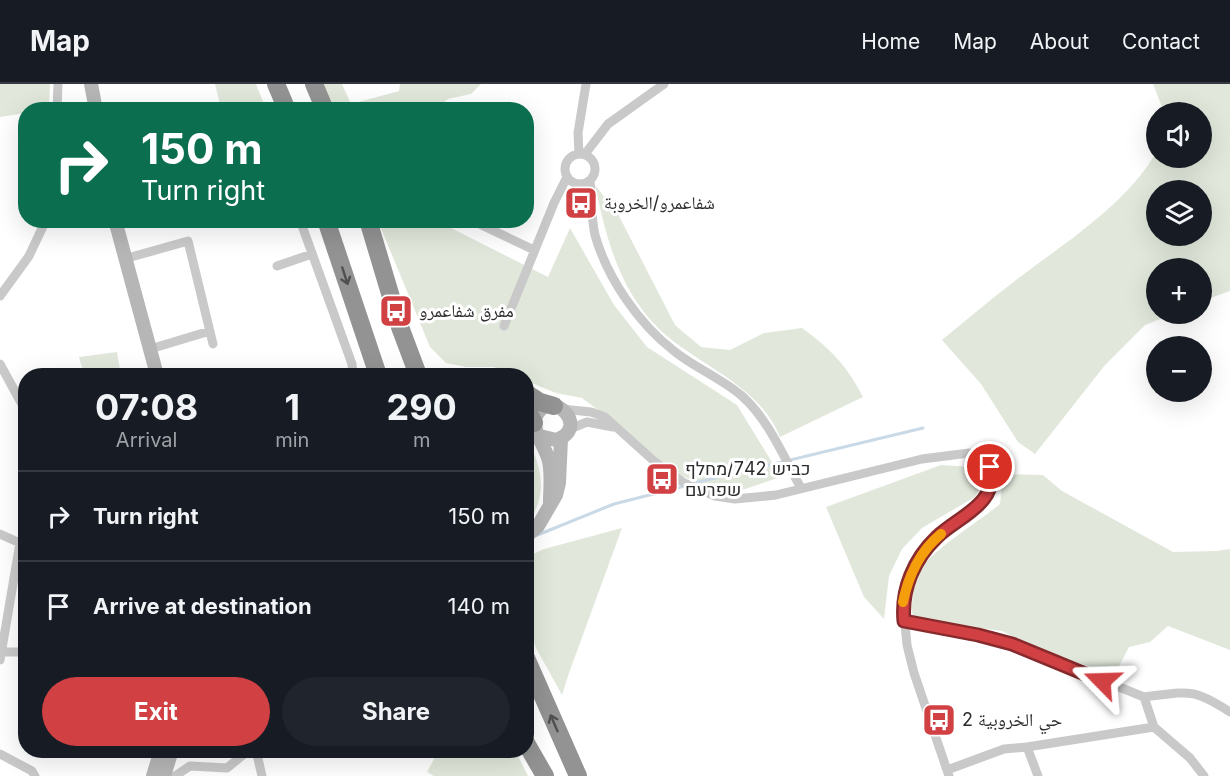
<!DOCTYPE html>
<meta charset="utf-8">
<style>
body{margin:0;font-family:Inter,"Noto Naskh Arabic",Heebo,sans-serif;background:#20242c;color:#f1f3f6;height:100vh;display:flex;flex-direction:column;font-size:22px;white-space:nowrap}
*{box-sizing:border-box;margin:0}
p{font-size:20px;color:#9ea1a6}
.icon{flex:none;width:33px;height:33px;fill:none;stroke:currentColor;stroke-width:2;stroke-linecap:round;stroke-linejoin:round}
.map{position:relative;flex:1;overflow:hidden}
.panel{position:absolute;left:18px;top:284px;width:516px;height:390px;display:flex;flex-direction:column;background:#171b24;border-radius:24px;box-shadow:0 6px 24px #0002}
.panel>*{flex:none}
.guide{position:absolute;left:18px;top:18px;width:516px;height:126px;border-radius:24px;box-shadow:0 6px 24px #0002;background:#0b6e4f;color:#fff;overflow:hidden}
.buttons{position:absolute;left:1146px;top:18px;display:grid;gap:12px}
.buttons a{display:grid;place-items:center;width:66px;height:66px;border-radius:50%;background:#171b24;box-shadow:0 6px 24px #0002;font-size:30px}
.pin{position:absolute;display:grid;place-items:center;width:51px;height:51px;color:#fff;margin:-26px;border:3px solid #fff;border-radius:50%;box-shadow:0 2px 6px #0007}
.me{position:absolute;width:66px;margin:-33px;rotate:292deg;stroke-linejoin:round;filter:drop-shadow(0 0 4px #0008)}
.turn{display:flex;align-items:center;gap:21px;height:126px;padding:0 24px;font-size:27px}
.turn .icon{width:78px;height:78px;stroke-width:2.5}
.turn b{display:block;font-size:42px;line-height:51px}
.eta{display:flex;justify-content:space-evenly;align-items:center;height:102px;text-align:center}
.eta b{font-size:36px;font-weight:700;line-height:42px}
.cta{display:flex;gap:12px;margin-top:auto;padding:12px 24px}
.cta a{flex:1;height:69px;border-radius:36px;background:#d14043;color:#fff;font-size:24px;font-weight:700;line-height:69px;text-align:center}
.cta a+a{background:#20242c;color:#f1f3f6}
ul{padding:0;list-style:none}
li{display:flex;align-items:center;gap:18px;height:90px;padding:0 24px;border-top:2px solid #363941}
li div{flex:1}
li b{display:block;font-size:22px}
li em{font-style:normal}
header{display:flex;align-items:center;gap:36px;box-sizing:border-box;height:84px;padding:0 30px;background:#171b24;border-bottom:2px solid #363941}
header strong{font-size:28px}
nav{display:flex;gap:33px;margin-inline-start:auto;font-size:21px}
.map>svg:first-child{display:block}
.green{fill:#e1e8db;fill-rule:evenodd}
.lines{fill:none;stroke-linecap:round;stroke-linejoin:round}
.stream{stroke:#c9d9e6;stroke-width:3}
.street{stroke:#c9c9c9;stroke-width:9}
.secondary{stroke:#b6b6b6;stroke-width:14}
.highway{stroke:#939393;stroke-width:18}
.oneway{stroke:#505050}
.route-casing{stroke:#882a2c;stroke-width:15}
.route{stroke:#d14043;stroke-width:10}
.slow{stroke:#f59e0b;stroke-width:10}
.labels{text-anchor:middle;stroke-width:6;stroke-linejoin:round;paint-order:stroke}
.poi-label{font-size:18px;fill:#2c2c2c;stroke:#fff;text-anchor:start}
</style>
<header>
<strong>Map</strong>
<nav><a>Home</a><a>Map</a><a>About</a><a>Contact</a></nav>
</header>
<div class="map">
<svg width="1230" height="692" viewBox="0 0 1230 692">
<rect width="100%" height="100%" fill="#fff"/>
<path class="green" d="M0,0h50l-1,25 -23,1 -1,96 -5,-1 5,-92 -25,4z
M215,0h41l10,25h-45z
M321,0h21l9,20 48,-13 1,-7h81l-10,10 -23,5 -14,11 -102,-1z
M1153,0h77v207l-28,10v-33h-46v46h17l-28,11 -40,40 -70,89 -17,-12 -37,-58 -39,-44c30,-25 59,-49 90,-72 45,-33 95,-67 124,-115v5h46v-46h-40v-5zM1156,106h46v46h-46z
M595,101l23,29 57,111 26,22 29,3 34,-17 38,-5c29,21 45,38 61,69l-83,40c-21,-53 -82,-71 -121,-108 -40,-39 -53,-92 -64,-144z
M378,137h59l111,56 22,-49 44,77 33,42 90,58 44,72 -45,15 -35,-7 -37,-18 -55,-49 -27,-20 -26,-5 -29,-12 -1,-6h-14l-18,-8h-28l-20,-4 -16,-16z
M117,268l4,23h-37l-5,-18z
M526,353c16,28 23,60 1,86z
M941,381l30,2 12,13 -8,17 -53,31 -20,21 -13,27 -5,43 -20,-22 -38,-90z
M1003,390l40,1 19,16 111,61 43,-1 14,-2v101l-62,-24 -18,16 -21,5 -11,21 -20,1 -52,-16 -44,-22 -89,-12c-3,-16 1,-35 8,-50 11,-19 60,-49 79,-65z
M622,444l-53,145 -7,22 -26,-47 -9,-28v-63l17,-8z
M439,666h76l13,26h-94l-7,-4z"/>
<g class="lines">
<path class="stream" d="M694,399l229,-55
M535,452l79,-32 71,-18"/>
<path class="street" d="M57,26l1,-26
M565 85a15 15 0 1 1 30 0a15 15 0 1 1-30 0Z
M579,70l-1,-21 8,-49
M585,70l23,-30 56,-40
M590,97c2,17 1,37 5,54 12,43 44,89 79,116 21,17 47,27 68,45 27,24 42,62 59,92
M300,136l52,144 1,11
M471,136l63,30
M124,175l64,-18 25,103
M277,182l35,-12
M0,212l29,-40 17,-36
M504,242l50,-123 13,-26
M150,265l60,-18
M0,280l24,44 2,7
M562,325l29,3 14,5 50,45 29,21 31,13 20,3 41,-4 146,-36 47,-6 13,5 8,9 2,9 -4,18 -6,9 -46,34 -12,16 -17,29 -4,21 4,42 7,28 35,103
M570,345l17,-7 26,5
M0,450l20,9 -20,117
M904,537l74,14 34,9 132,53 10,30 36,31 14,18
M3,568h23
M1144,613c44,-5 47,-10 86,15
M1027,663l127,-20
M256,666l6,26
M0,670l32,17 3,5
M947,686l57,-21 23,-2 11,29
M175,692l15,-10 37,2 22,-18"/>
<path class="secondary" d="M91,0l5,26
M115,136l42,155
M540,352l16,4c35,-12 -3,-52 -19,-26 -8,14 9,33 12,47 3,14 1,28 1,42
M526,452l12,-10 18,-31 3,-12 2,-44
M153,692l8,-26
M164,692l8,-26"/>
<path class="highway" d="M276,0l11,26
M314,0l11,26
M326,136l52,155
M368,136l32,107 18,48
M526,309l14,9 14,4
M526,324l8,15
M526,574l52,118
M526,659l19,33"/>
</g>
<defs><path id="oneway-shaft" d="M-6 0H5M1.5-3L5.5 0L1.5 3" fill="none" stroke-width="1.6" stroke-linecap="round" stroke-linejoin="round" transform="scale(1.5)"/></defs>
<g class="oneway">
<use href="#oneway-shaft" transform="translate(345 192) rotate(72)"/>
<use href="#oneway-shaft" transform="translate(554 639) rotate(-113)"/>
</g>
<g class="lines">
<g class="route-casing">
<path id="route" d="M990,383c9,37 -31,49 -53,70 -23,22 -36,52 -33,84l74,14 34,9 90,37"/>
</g>
<use href="#route" class="route"/>
<path class="slow" d="M903,518c5,-25 17,-51 38,-68"/>
</g>
<defs>
<g id="bus-square" transform="scale(1.725)"><rect x="-9" y="-9" width="18" height="18" rx="4" fill="#d14043" stroke="#fff"/><path d="M-5-6H5V4H4V6H2V4H-2V6H-4V4H-5ZM-3.5-4V0h7V-4ZM-3.5 1.2v1.5H-2V1.2ZM2 1.2v1.5H3.5V1.2Z" fill="#fff"/></g>
</defs>
<g fill-rule="evenodd">
<use href="#bus-square" x="581" y="119"/>
<use href="#bus-square" x="396" y="227"/>
<use href="#bus-square" x="662" y="395"/>
<use href="#bus-square" x="939" y="636"/>
</g>
<g class="labels">
<g class="poi-label">
<text x="604" y="125">شفاعمرو/الخروبة</text>
<text x="419" y="233">مفرق شفاعمرو</text>
<text x="685" y="391">כביש 742/מחלף<tspan x="685" dy="21">שפרעם</tspan></text>
<text x="962" y="642">حي الخروبية 2</text>
</g>
</g>
</svg>
<div class="buttons">
<a><svg class="icon" aria-label="sound" viewBox="0 0 24 24"><path d="M4 9h4l5-4v14l-5-4H4zM17 9q2 3 0 6"/></svg></a>
<a><svg class="icon" aria-label="layers" viewBox="0 0 24 24"><path d="M12 4l9 5-9 5-9-5zM3 14l9 5 9-5"/></svg></a>
<a>+</a>
<a>−</a>
</div>
<div class="pin" style="left:990px;top:383px;background:#d93025"><svg class="icon" aria-label="arrive" viewBox="0 0 24 24"><path d="M6 21V4h12l-3 4 3 4H6"/></svg></div>
<svg class="me" style="left:1102px;top:597px" viewBox="-20 -20 40 40"><path d="M0-17L14 15 0 8-14 15z" fill="#d14043" stroke="#fff" stroke-width="4"/></svg>
<div class="guide">
<div class="turn"><svg class="icon" aria-label="right" viewBox="0 0 24 24"><path d="M7 20v-9h11M14 6l5 5-5 5"/></svg><div><b>150 m</b>Turn right</div></div>
</div>
<section class="panel">
<div class="eta">
<div><b>07:08</b><p>Arrival</p></div>
<div><b>1</b><p>min</p></div>
<div><b>290</b><p>m</p></div>
</div>
<ul>
<li><svg class="icon" aria-label="right" viewBox="0 0 24 24"><path d="M7 20v-9h11M14 6l5 5-5 5"/></svg><div><b>Turn right</b></div><em>150 m</em></li>
<li><svg class="icon" aria-label="arrive" viewBox="0 0 24 24"><path d="M6 21V4h12l-3 4 3 4H6"/></svg><div><b>Arrive at destination</b></div><em>140 m</em></li>
</ul>
<div class="cta"><a>Exit</a><a>Share</a></div>
</section>
</div>
